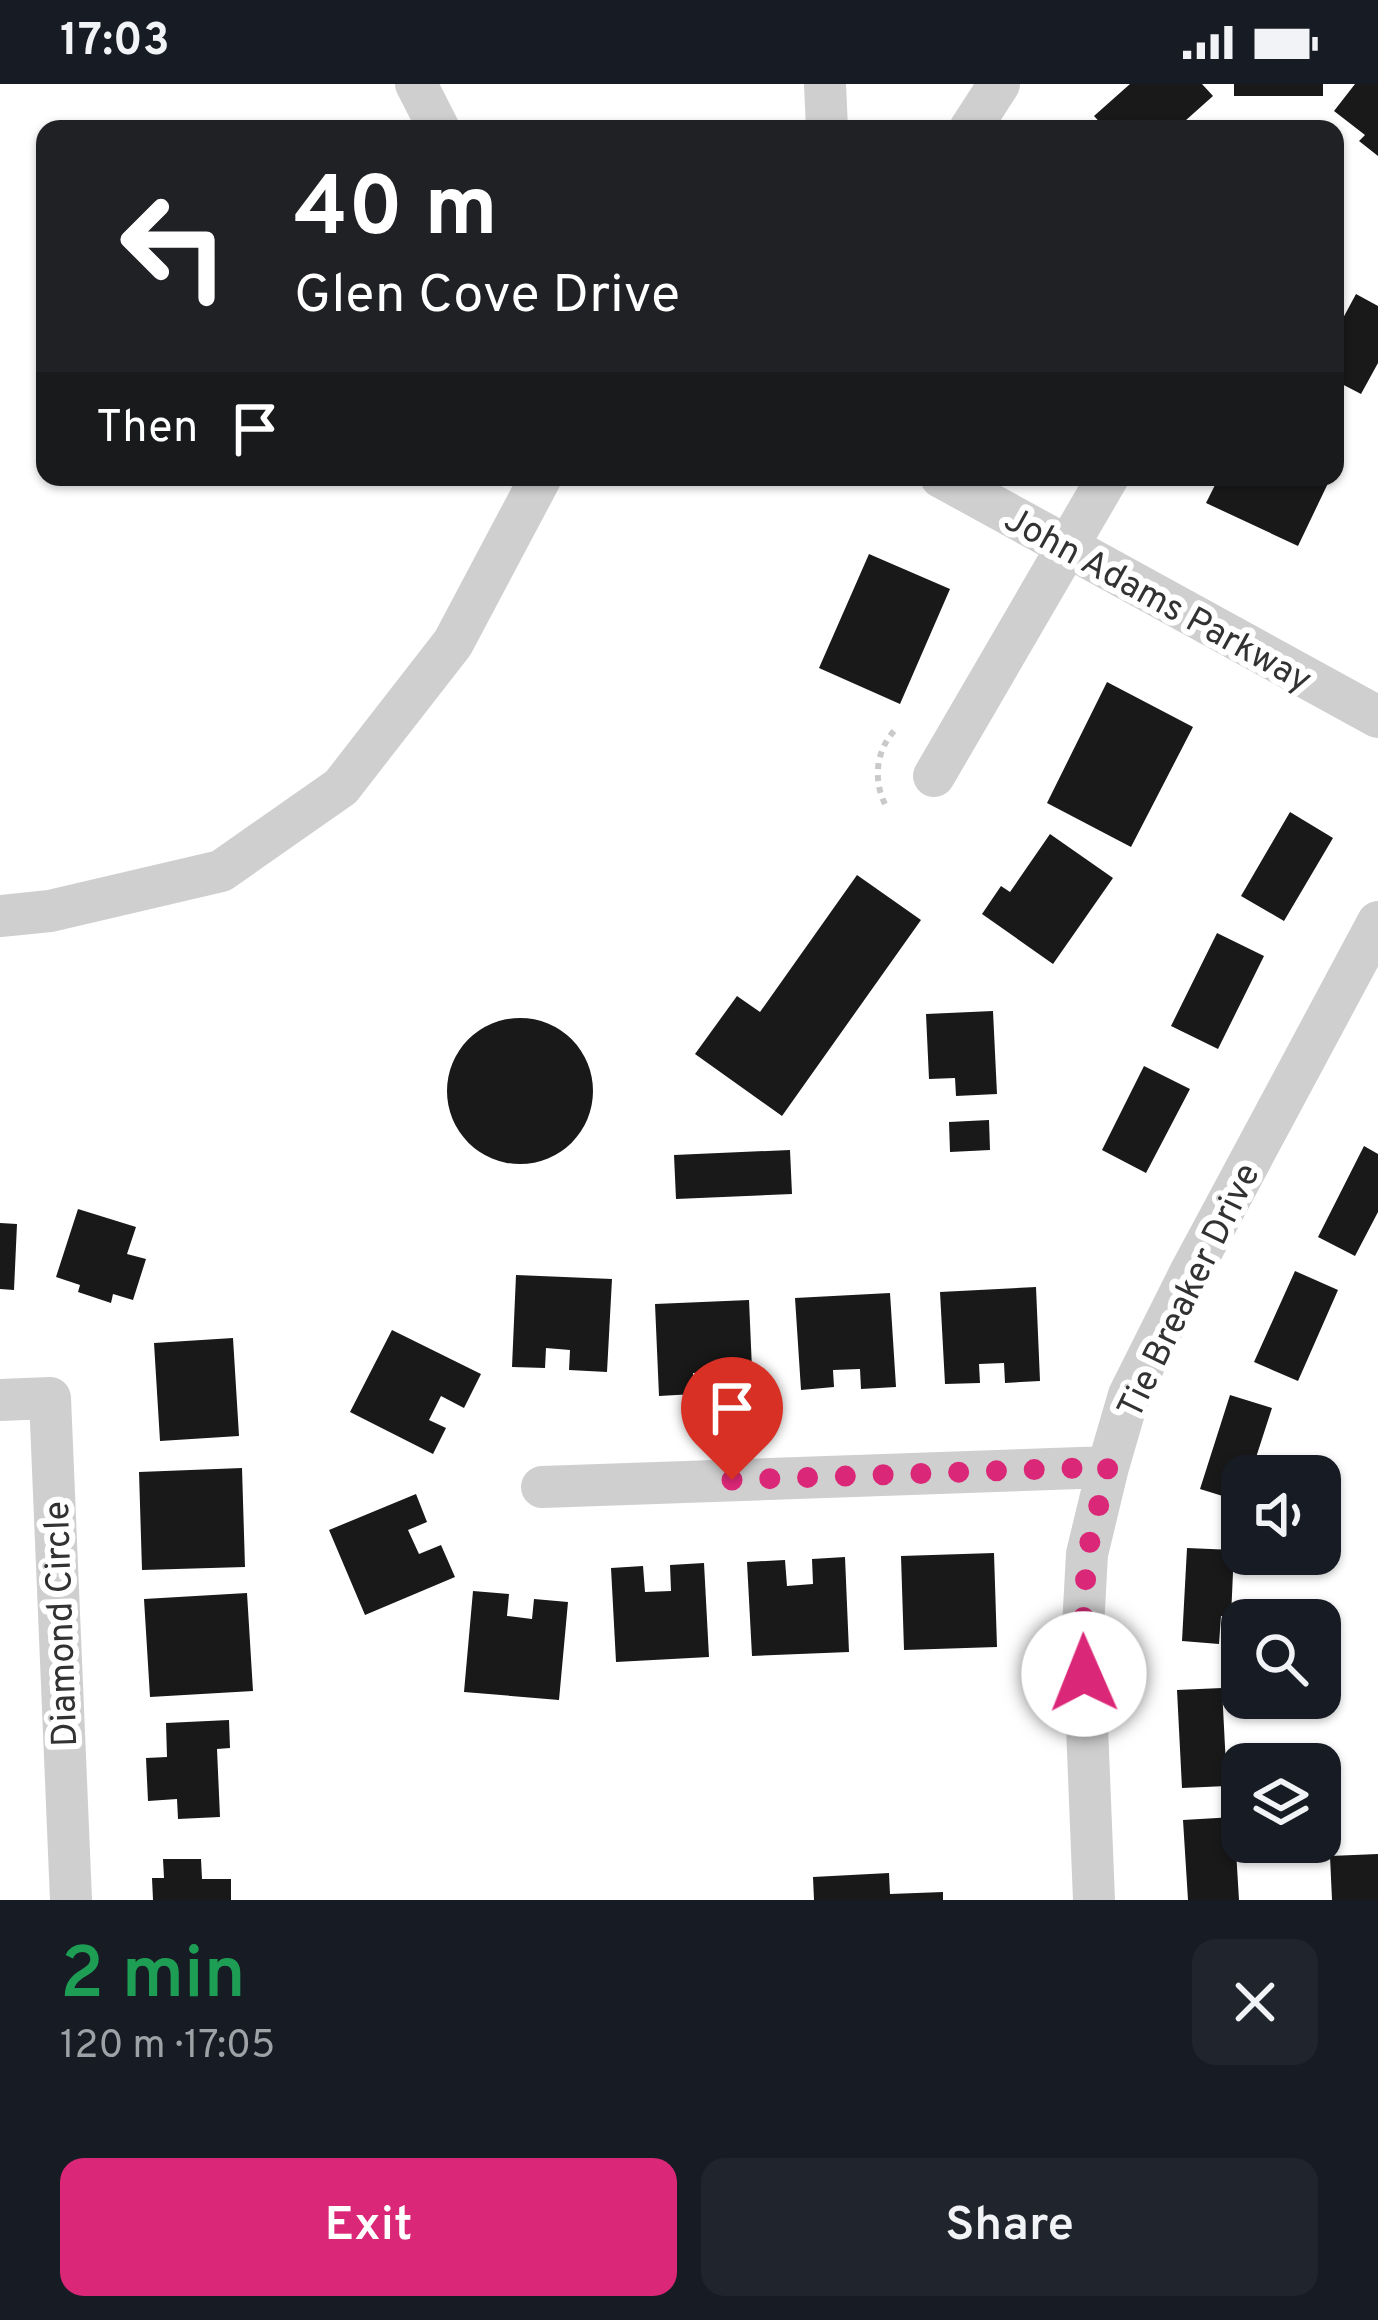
<!DOCTYPE html>
<meta charset="utf-8">
<style>
body{margin:0;font-family:Overpass,sans-serif;background:#20242c;color:#f1f3f6;height:100vh;display:flex;flex-direction:column;font-size:45px;white-space:nowrap}
*{box-sizing:border-box;margin:0}
p{font-size:39px;color:#9ea1a6}
.icon{flex:none;width:66px;height:66px;fill:none;stroke:currentColor;stroke-width:2;stroke-linecap:round;stroke-linejoin:round}
.map{position:relative;height:1816px;overflow:hidden}
.details{display:flex;flex-direction:column;background:#171b24;flex:1}
.details>*{flex:none}
.top-card{position:absolute;left:36px;top:36px;width:1308px;height:366px;border-radius:24px;box-shadow:0 3px 9px #0004;background:#202124;color:#fff;overflow:hidden}
.tools{position:absolute;left:1221px;top:1371px;display:grid;gap:24px}
.tools a{display:grid;place-items:center;width:120px;height:120px;border-radius:24px;background:#171b24;box-shadow:0 3px 9px #0004;font-size:60px}
.pin{position:absolute;display:grid;place-items:center;width:102px;height:102px;color:#fff;margin:-123px -51px;border-radius:50% 50% 50% 0;rotate:-45deg;box-shadow:0 0 12px #0007}
.pin .icon{rotate:45deg}
.me{position:absolute;width:132px;margin:-66px;rotate:359deg;stroke-linejoin:round;filter:drop-shadow(0 0 9px #0008)}
.turn{display:flex;align-items:center;gap:42px;height:252px;padding:0 60px;font-size:54px}
.turn .icon{width:156px;height:156px;stroke-width:2.5}
.turn b{display:block;font-size:84px;line-height:102px}
.then{display:flex;align-items:center;height:114px;padding:0 60px;background:#0003;gap:24px;font-size:45px}
.round{display:grid;place-items:center;flex:none;width:126px;height:126px;border-radius:24px;background:#20242c}
.head{display:flex;align-items:center;justify-content:space-between;height:204px;padding:0 60px}
h1{font-size:72px;font-weight:600;line-height:90px;color:#1e9e55}
.cta{display:flex;gap:24px;margin-top:auto;padding:24px 60px}
.cta a{flex:1;height:138px;border-radius:24px;background:#db2777;color:#fff;font-size:48px;font-weight:600;line-height:138px;text-align:center}
.cta a+a{background:#20242c;color:#f1f3f6}
.status{display:flex;justify-content:space-between;align-items:center;height:84px;padding:0 60px;background:#171b24;direction:ltr}
.status svg{height:33px;fill:currentColor}
.map>svg:first-child{display:block}
.building{fill:#191919}
.lines{fill:none;stroke-linecap:round;stroke-linejoin:round}
.path{stroke:#c9c9c9;stroke-width:6;stroke-dasharray:6 6;stroke-linecap:butt}
.minor{stroke:#cfcfcf;stroke-width:42}
.route{stroke:#db2777;stroke-width:21;stroke-dasharray:0 37.8}
.labels{text-anchor:middle;stroke-width:12;stroke-linejoin:round;paint-order:stroke}
.street-label{font-size:36px;fill:#323232;stroke:#fff}
</style>
<div class="status"><b>17:03</b><svg viewBox="0 0 49 12"><path d="M0 12V9h3v3zM5 12V6h3v6zM10 12V3h3v9zM15 12V0h3v12zM26 1h20v11H26zM47 4h2v5h-2z"/></svg></div>
<div class="map">
<svg width="1378" height="1816" viewBox="0 0 1378 1816">
<rect width="100%" height="100%" fill="#fff"/>
<path class="building" d="M1130,0h72l11,12 -37,33h-70l-12,-13z
M1234,0h89v12h-89z
M1355,0h23v72l-19,-15 6,-6 -31,-24z
M1356,210l22,12v57l-17,31 -23,-12 -3,6v-55z
M1219,393h112l-33,69 -92,-43z
M869,470l81,35 -50,115 -81,-36z
M1107,598l86,45 -62,120 -84,-44z
M1290,728l43,26 -49,83 -43,-25z
M1050,750l63,44 -60,86 -71,-50 19,-28 9,6z
M857,791l64,45 -139,196 -87,-62 42,-58 23,16z
M1217,849l47,23 -46,93 -47,-23z
M993,927l4,83 -41,2 -1,-18 -26,1 -3,-65z
M447 1007a73 73 0 1 1 146 0a73 73 0 1 1-146 0Z
M1144,982l46,23 -44,84 -44,-23z
M989,1036l1,30 -40,2 -1,-30z
M1364,1062l14,8v58l-23,44 -37,-19z
M790,1066l2,44 -116,5 -2,-44z
M78,1125l58,18 -9,27 19,5 -13,41 -20,-6 -2,9 -33,-11 2,-7 -24,-8z
M0,1139l17,1 -3,66 -14,-1z
M1295,1187l43,19 -40,91 -44,-19z
M516,1191l96,4 -5,93 -38,-2 1,-20 -24,-2 -1,20 -33,-1z
M1036,1203l4,94 -35,2 -1,-20 -25,1 1,19 -35,1 -5,-92z
M890,1209l6,94 -35,2 -1,-20 -27,1 1,17 -33,3 -6,-92z
M749,1216l4,92 -36,1v-21l-24,1 1,21 -35,2 -4,-92z
M392,1246l89,44 -17,34 -23,-12 -12,24 17,8 -13,26 -83,-42z
M233,1254l6,98 -79,5 -6,-98z
M1230,1311l42,13 -22,68h-8v26l-42,-13z
M242,1384l3,99 -103,3 -3,-98z
M416,1410l11,28 -19,8 11,24 22,-9 14,32 -90,38 -36,-85z
M1187,1464l47,2 -3,67 -10,-1 -2,28 -37,-3z
M994,1469l3,94 -93,3 -3,-94z
M845,1473l4,95 -97,4 -5,-94 38,-2 2,26 26,-2 -1,-25z
M704,1479l5,94 -93,5 -5,-94 32,-2 2,26 26,-1 -1,-26z
M473,1507l36,3 -2,22 25,3 2,-20 34,3 -9,98 -95,-8z
M247,1509l6,98 -103,6 -6,-98z
M1222,1604l5,98 -45,2 -5,-98z
M229,1636l1,28 -13,1 3,68 -42,2 -1,-20 -29,2 -2,-43 21,-1 -1,-34z
M1234,1733l5,83h-51l-5,-80z
M1378,1770v46h-46l-2,-44z
M163,1775h38l1,20h29v21h-78l-1,-22h12z
M889,1789l1,21 53,-2v8h-129l-1,-23z"/>
<g class="lines">
<path class="path" d="M885,720c-12,-24 -9,-53 9,-73"/>
<path class="minor" d="M416,0l23,45
M825,0l2,45
M970,45l29,-45
M941,393l437,240
M934,692l174,-299
M0,832l50,-5 171,-40 120,-84 112,-144 88,-166
M0,1316l50,-2 21,502
M542,1403l566,-20
M1094,1816l-11,-273 4,-73 21,-87 21,-72 61,-122 188,-351"/>
</g>
<g class="lines">
<path class="route" d="M732,1396l376,-13 -21,87 -4,73 1,47"/>
</g>
<g class="labels">
<g class="street-label">
<text transform="translate(1159 514) rotate(29)" y="13">John Adams Parkway</text>
<text transform="translate(1187 1206) rotate(-64)" y="13">Tie Breaker Drive</text>
<text transform="translate(59 1540) rotate(-92)" y="13">Diamond Circle</text>
</g>
</g>
</svg>
<div class="tools">
<a><svg class="icon" aria-label="sound" viewBox="0 0 24 24"><path d="M4 9h4l5-4v14l-5-4H4zM17 9q2 3 0 6"/></svg></a>
<a><svg class="icon" aria-label="search" viewBox="0 0 24 24"><circle cx="10" cy="10" r="6"/><path d="M15 15l6 6"/></svg></a>
<a><svg class="icon" aria-label="layers" viewBox="0 0 24 24"><path d="M12 4l9 5-9 5-9-5zM3 14l9 5 9-5"/></svg></a>
</div>
<div class="pin" style="left:732px;top:1396px;background:#d93025"><svg class="icon" aria-label="arrive" viewBox="0 0 24 24"><path d="M6 21V4h12l-3 4 3 4H6"/></svg></div>
<svg class="me" style="left:1084px;top:1590px" viewBox="-20 -20 40 40"><circle r="19" fill="#fff"/><path d="M0-13L10 11 0 6-10 11z" fill="#db2777"/></svg>
<div class="top-card">
<div class="turn"><svg class="icon" aria-label="left" viewBox="0 0 24 24"><path d="M17 20v-9H6M10 6l-5 5 5 5"/></svg><div><b>40 m</b>Glen Cove Drive</div></div>
<div class="then">Then<svg class="icon" aria-label="arrive" viewBox="0 0 24 24"><path d="M6 21V4h12l-3 4 3 4H6"/></svg></div>
</div>
</div>
<section class="details">
<div class="head"><div><h1>2 min</h1><p>120 m · 17:05</p></div><a class="round"><svg class="icon" aria-label="close" viewBox="0 0 24 24"><path d="M6 6l12 12M18 6L6 18"/></svg></a></div>
<div class="cta"><a>Exit</a><a>Share</a></div>
</section>
